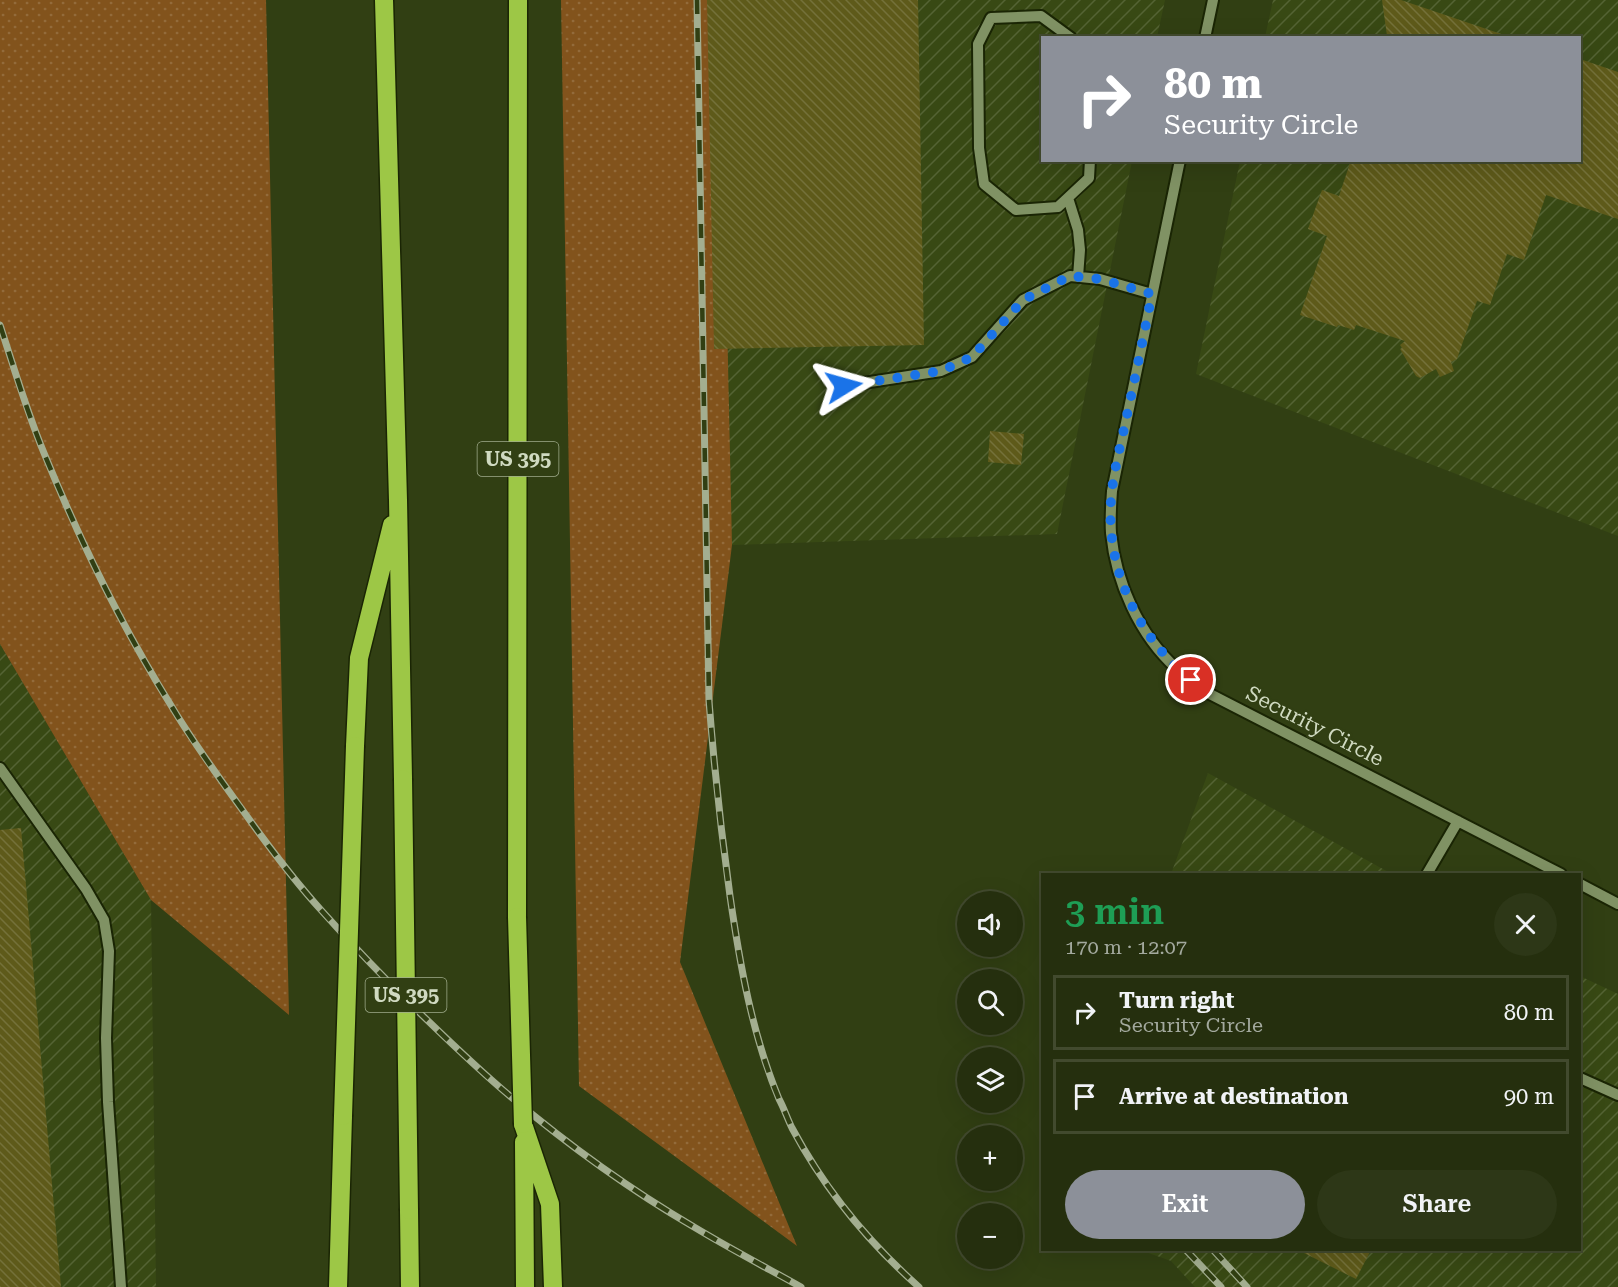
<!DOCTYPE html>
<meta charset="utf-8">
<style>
body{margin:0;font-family:"Roboto Serif",serif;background:#2d3717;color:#f1f3f6;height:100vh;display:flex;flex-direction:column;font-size:22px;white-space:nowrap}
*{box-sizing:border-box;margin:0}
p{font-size:20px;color:#a3a99e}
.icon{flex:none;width:33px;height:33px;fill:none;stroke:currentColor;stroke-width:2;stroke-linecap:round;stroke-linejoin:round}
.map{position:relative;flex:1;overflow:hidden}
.details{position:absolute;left:1041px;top:873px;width:540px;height:378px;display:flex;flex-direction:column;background:#252f0e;border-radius:0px;box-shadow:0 6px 24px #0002,0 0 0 2px #424a2e}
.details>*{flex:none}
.hud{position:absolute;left:1041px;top:36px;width:540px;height:126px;border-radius:0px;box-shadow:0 6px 24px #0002,0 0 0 2px #424a2e;background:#8c9099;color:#fff;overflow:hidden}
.controls{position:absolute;left:957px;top:891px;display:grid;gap:12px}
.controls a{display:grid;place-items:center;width:66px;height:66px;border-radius:50%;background:#252f0e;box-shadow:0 6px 24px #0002,0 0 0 2px #424a2e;font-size:30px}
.pin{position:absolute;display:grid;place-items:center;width:51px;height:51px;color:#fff;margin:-26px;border:3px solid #fff;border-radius:50%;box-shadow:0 2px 6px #0007}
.me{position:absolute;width:66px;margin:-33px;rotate:82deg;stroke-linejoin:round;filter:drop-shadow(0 0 4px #0008)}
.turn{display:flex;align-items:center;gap:21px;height:126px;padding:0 24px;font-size:27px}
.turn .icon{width:78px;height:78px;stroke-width:2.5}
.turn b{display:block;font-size:42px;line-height:51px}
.round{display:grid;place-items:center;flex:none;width:63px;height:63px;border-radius:32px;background:#2d3717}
.headline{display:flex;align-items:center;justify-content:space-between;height:102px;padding:0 24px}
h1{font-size:36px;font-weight:600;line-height:45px;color:#1e9e55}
.action{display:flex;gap:12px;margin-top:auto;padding:12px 24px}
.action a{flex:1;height:69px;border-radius:36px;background:#8c9099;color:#fff;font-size:24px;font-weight:600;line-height:69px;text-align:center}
.action a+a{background:#2d3717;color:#f1f3f6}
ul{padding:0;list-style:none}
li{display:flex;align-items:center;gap:18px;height:75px;margin:0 12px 9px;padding:0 12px;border:3px solid #424a2e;border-radius:0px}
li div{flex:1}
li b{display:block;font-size:22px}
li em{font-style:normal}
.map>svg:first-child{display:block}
.industrial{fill:url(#industrial-furrows)}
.grass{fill:url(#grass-dots)}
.building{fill:url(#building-back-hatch)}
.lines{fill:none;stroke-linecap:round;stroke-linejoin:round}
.minor-casing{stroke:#1a2504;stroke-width:14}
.highway-casing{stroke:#1a2504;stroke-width:21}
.minor{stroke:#809264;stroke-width:10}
.highway{stroke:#9dc746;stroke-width:18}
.rail-casing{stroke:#a3ae90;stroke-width:7}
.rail{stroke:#313f13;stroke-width:4.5;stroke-dasharray:14;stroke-linecap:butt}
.highway-bridge-casing{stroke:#1a2504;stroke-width:21;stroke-linecap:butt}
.highway-bridge{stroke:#9dc746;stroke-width:18}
.route{stroke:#1a73e8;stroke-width:10;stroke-dasharray:0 18}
.labels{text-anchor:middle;stroke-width:4.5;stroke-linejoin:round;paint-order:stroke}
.shield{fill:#313f13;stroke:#a0ac8d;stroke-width:1.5}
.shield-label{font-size:20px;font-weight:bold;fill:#d0dac1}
.street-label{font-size:21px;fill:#d0dac1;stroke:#313f13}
</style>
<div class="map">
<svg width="1618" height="1287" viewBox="0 0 1618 1287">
<defs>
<pattern id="industrial-furrows" width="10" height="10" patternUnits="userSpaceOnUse" patternTransform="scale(1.5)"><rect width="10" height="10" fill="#384914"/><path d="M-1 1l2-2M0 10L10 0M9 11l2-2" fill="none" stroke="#546334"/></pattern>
<pattern id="grass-dots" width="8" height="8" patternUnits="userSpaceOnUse" patternTransform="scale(1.5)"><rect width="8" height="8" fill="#82531c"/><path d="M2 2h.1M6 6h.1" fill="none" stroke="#936b3b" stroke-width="1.8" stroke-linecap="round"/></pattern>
<pattern id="building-back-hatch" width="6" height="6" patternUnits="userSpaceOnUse" patternTransform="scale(1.5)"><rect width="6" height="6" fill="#5e5a1a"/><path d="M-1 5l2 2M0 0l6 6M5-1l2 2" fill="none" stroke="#74713a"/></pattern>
</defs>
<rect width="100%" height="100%" fill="#313f13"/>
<path class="industrial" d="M718,0h447l-8,37 -115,1v122l90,1 -75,373 -325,11 -20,-202z
M1273,0h345v536l-422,-162 44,-213 340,-1v-122l-315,-1z
M0,644l151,256 5,387h-156z
M1208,773l184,101h-221z
M1580,976l38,18v293h-423l-24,-26 -31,-11h440z"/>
<path class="grass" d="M0,0h266l23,1015 -138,-115 -151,-256z
M561,0h159l12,545 -52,417 117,284 -218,-160z"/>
<path class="building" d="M707,0h211l6,345 -210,4z
M1382,0h19l112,38h-122l-4,-2z
M1580,59l38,13v147l-72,-24 -22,65 -17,-6 -17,51 -13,-4 -20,58 -6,3 3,9 -14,6 -4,-8 -16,9 -4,-2 -16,-27 2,-1 -2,-3 5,-4 -49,-16 -2,5 -16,-5 -1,2 -37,-12 27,-79 -19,-7 14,-39 17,6 12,-36h229z
M990,431l34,3 -3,31 -33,-3z
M21,828l40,459h-61v-457z
M1298,1250h73l-15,29z"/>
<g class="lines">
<g class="minor-casing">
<path id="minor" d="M1071,38l-30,-22 -50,2 -13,26 1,104 5,36 32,26 42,-3 31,-29 1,-18
M1205,38l8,-38
M1180,160l-68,331c-1,14 -2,28 -1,42 5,49 28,102 66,136 9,8 19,15 29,23l355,182
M1068,198l10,32 2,20 -2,27
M844,386l97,-15 31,-14 51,-57 47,-24 30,3 52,15
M0,768l86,121 18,31 5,31 -3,87 2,64 13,185
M1427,874l31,-53
M1580,884l38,20
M1580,1078l38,17"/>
</g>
<g class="highway-casing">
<path id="highway" d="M384,0l14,500 5,279
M355,746l4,-88 33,-133
M517,917l1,-917
M523,1124l27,80 3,83
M524,1142l1,145
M409,1210l1,77
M338,1287l5,-171"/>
</g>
<use href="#minor" class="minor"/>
<use href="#highway" class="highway"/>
<g class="rail-casing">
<path id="rail" d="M697,0l12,701c5,65 12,130 21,195 10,69 22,138 49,203 5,9 8,19 13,29 32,60 76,114 127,159
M0,325c14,43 27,87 44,128 36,88 78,174 128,254 21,35 45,68 69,101 25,35 51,70 80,102 33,37 68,73 103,107 28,27 56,54 86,79 57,48 119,93 184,131 35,21 71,40 107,60
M1186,1250l35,37
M1213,1250l34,37"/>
</g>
<use href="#rail" class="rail"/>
<g class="highway-bridge-casing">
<path id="highway-bridge" d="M403,779l6,431
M517,917l6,207
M343,1116l12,-370"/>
</g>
<use href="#highway-bridge" class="highway-bridge"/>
</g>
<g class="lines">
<path class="route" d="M844,386l97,-15 31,-14 51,-57 47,-24 30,3 52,15c-8,40 -16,80 -25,121 -5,25 -12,50 -15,75 -9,72 23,145 79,190"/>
</g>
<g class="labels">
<g class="shield">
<rect x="477.5" y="442" width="81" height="34" rx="4.5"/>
<rect x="365.5" y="978" width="81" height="34" rx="4.5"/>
</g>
<g class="shield-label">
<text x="518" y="466">US 395</text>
<text x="406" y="1002">US 395</text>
</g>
<g class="street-label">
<text transform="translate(1315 726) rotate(27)" y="7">Security Circle</text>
</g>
</g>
</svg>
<div class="controls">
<a><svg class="icon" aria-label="sound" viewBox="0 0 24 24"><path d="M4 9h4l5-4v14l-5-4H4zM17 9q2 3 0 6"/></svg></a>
<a><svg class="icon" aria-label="search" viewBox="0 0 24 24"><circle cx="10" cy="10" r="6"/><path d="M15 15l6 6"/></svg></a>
<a><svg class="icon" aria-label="layers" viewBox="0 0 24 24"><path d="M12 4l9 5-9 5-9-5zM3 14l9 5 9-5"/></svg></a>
<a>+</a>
<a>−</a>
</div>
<div class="pin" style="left:1191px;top:680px;background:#d93025"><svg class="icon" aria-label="arrive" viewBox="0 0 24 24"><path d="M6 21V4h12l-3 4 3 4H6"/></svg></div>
<svg class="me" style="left:844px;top:386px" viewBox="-20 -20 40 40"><path d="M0-17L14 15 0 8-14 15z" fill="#1a73e8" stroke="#fff" stroke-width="4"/></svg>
<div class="hud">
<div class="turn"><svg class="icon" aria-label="right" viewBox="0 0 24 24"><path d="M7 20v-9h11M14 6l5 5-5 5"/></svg><div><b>80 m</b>Security Circle</div></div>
</div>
<section class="details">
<div class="headline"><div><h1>3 min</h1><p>170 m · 12:07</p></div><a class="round"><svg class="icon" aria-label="close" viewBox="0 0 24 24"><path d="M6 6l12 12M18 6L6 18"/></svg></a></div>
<ul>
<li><svg class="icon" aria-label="right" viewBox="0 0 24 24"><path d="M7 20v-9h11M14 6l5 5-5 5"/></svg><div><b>Turn right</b><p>Security Circle</p></div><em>80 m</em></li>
<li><svg class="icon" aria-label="arrive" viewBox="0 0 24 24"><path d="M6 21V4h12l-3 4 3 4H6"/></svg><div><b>Arrive at destination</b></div><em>90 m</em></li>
</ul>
<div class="action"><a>Exit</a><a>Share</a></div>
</section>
</div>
